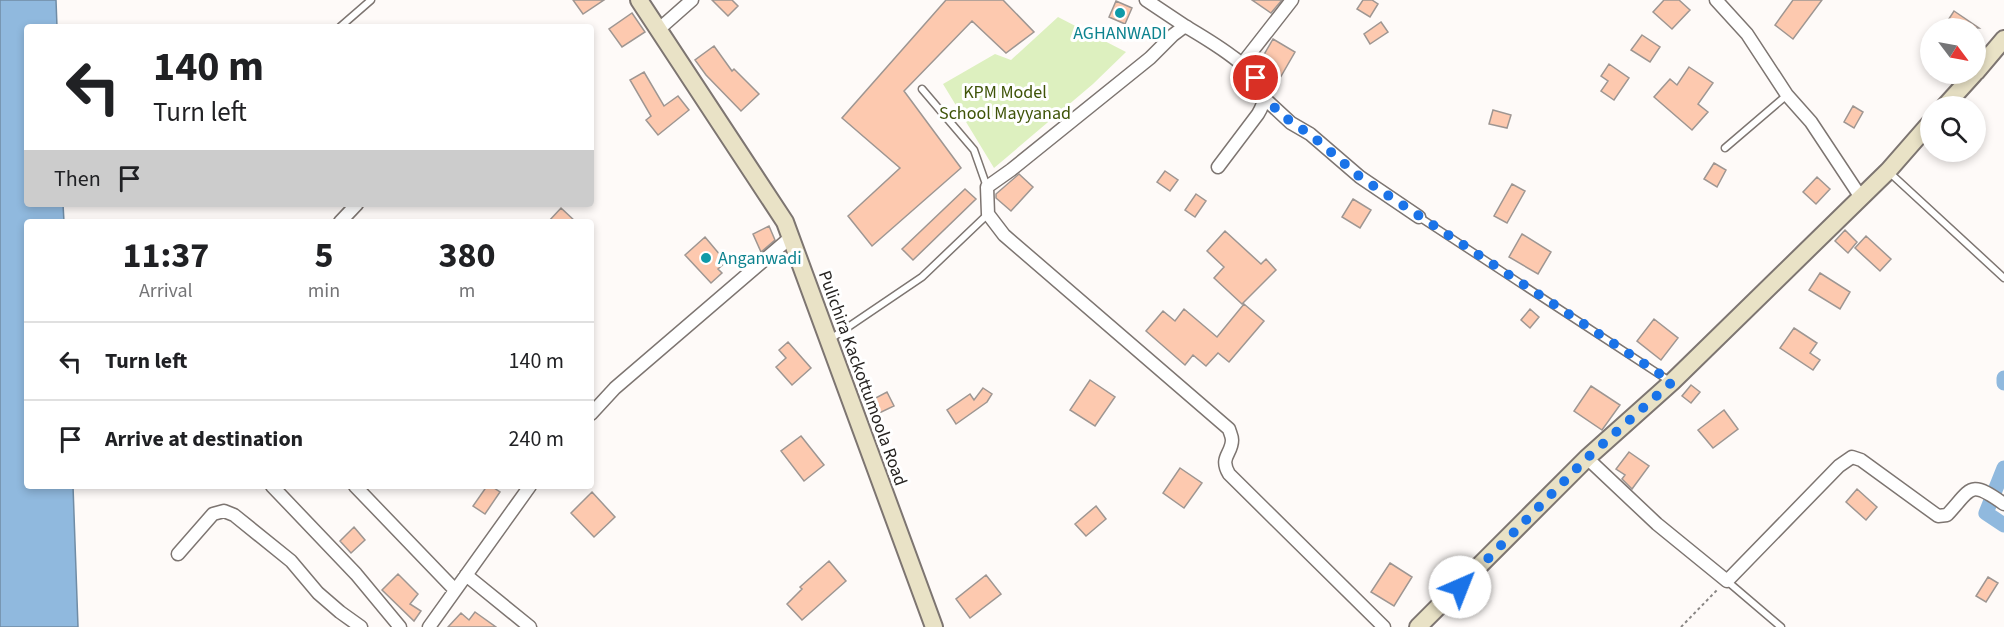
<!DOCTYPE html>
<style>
body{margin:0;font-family:"Source Sans 3",sans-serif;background:#f2f2f2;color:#202124;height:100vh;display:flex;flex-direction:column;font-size:22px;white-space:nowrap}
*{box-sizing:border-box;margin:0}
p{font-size:20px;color:#757577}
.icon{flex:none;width:33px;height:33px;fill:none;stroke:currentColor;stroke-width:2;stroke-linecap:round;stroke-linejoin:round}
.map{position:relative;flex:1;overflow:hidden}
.panel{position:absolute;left:24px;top:219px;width:570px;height:270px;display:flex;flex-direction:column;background:#fff;border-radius:6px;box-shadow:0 3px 9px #0003}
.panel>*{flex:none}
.hud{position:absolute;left:24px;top:24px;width:570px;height:183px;border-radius:6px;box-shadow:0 3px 9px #0003;background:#fff;color:#202124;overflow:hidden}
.needle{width:39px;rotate:122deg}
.fabs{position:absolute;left:1920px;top:18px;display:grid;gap:12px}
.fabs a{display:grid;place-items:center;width:66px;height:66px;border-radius:50%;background:#fff;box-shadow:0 3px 9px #0003;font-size:30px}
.pin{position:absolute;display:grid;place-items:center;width:51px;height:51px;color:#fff;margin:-26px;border:3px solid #fff;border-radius:50%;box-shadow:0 2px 6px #0007}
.me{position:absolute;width:66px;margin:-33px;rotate:44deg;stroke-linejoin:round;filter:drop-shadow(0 0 4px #0008)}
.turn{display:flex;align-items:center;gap:21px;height:126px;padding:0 30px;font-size:27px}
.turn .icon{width:78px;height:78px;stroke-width:2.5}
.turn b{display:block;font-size:42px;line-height:51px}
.then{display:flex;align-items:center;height:57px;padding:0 30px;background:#0003;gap:12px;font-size:22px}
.eta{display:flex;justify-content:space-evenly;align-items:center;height:102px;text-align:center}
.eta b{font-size:36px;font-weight:700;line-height:42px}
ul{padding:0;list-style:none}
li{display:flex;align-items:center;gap:18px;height:78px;padding:0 30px;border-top:2px solid #e0e0e0}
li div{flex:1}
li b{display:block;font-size:22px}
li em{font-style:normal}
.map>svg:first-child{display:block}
.green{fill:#ddf0bf}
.water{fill:#90b9de;stroke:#708ca5;stroke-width:1.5}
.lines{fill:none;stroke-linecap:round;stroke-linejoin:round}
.canal{stroke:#90b9de;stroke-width:15}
.building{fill:#fdc9af;stroke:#9e9692;stroke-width:1.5}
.lane-casing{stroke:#7d7571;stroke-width:9}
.street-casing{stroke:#7d7571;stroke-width:15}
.secondary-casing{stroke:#7d7571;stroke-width:20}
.path{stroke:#898684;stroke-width:2;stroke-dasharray:3 3;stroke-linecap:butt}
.lane{stroke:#fff;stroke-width:6}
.street{stroke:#fff;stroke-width:12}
.secondary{stroke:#e9e2c6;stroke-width:16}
.route{stroke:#1a73e8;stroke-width:10;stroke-dasharray:0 18}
.culture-dot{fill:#0f9aa8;stroke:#fff;stroke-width:2}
.labels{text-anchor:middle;stroke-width:6;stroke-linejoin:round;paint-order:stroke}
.culture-label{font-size:18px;fill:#0d838f;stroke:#fff}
.park-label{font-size:18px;fill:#3f5408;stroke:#fff}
.street-label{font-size:18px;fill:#262321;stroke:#fff}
</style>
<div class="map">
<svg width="2004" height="627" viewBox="0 0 2004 627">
<rect width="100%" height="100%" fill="#fefaf8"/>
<path class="green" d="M1058,17l68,35 -33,32 -99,84 -51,-84 52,-30 16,6z"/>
<path class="water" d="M0,0h56l1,27h-30v177h36l1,18h-37v264h46l5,141h-78z"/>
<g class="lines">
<path class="canal" d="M2004,378v5
M2004,468l-18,45 18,12"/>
</g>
<path class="building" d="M573,0h31l-21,14z
M712,0h20l6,6 -10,10z
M946,0h57l31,32 -28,21 -34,-32 -68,70 57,77 -89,78 -24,-30 52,-48 -58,-50z
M1252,0h30l-11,13z
M1363,0h9l6,4 -8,13 -13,-8z
M1664,0h15l11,10 -18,19 -19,-17z
M1793,0h29l-29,39 -18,-14z
M1116,1l16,7 -7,16 -16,-7z
M1954,11l25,17h-36z
M632,13l13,19 -23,15 -13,-18z
M1381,22l7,10 -18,12 -6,-10z
M1642,35l18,12 -10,15 -19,-12z
M1273,39l22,13 -15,26 -22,-13z
M714,46l18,25 2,-2 25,25 -18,17 -35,-36 -11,-15z
M1609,64l20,14 -15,22 -13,-9 7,-10 -7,-5z
M1689,67l24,16 -15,21 10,8 -16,18 -38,-33 16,-18 7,6z
M644,72l20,34 14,-10 11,14 -31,25 -12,-15 5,-4 -21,-36z
M1853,106l10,6 -9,16 -10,-6z
M1493,110l18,5 -4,13 -18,-4z
M1714,163l12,7 -9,17 -13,-8z
M1165,171l13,9 -8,11 -13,-9z
M1019,174l14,13 -22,24 -15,-13v-4z
M1817,177l13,12 -14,15 -13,-12z
M1512,184l13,7 -18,32 -13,-7z
M965,189l11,10 -63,61 -11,-11z
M1196,194l10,7 -11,16 -10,-7z
M1353,199l18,11 -11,18 -18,-11z
M561,208l15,14h-28z
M769,226l6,14 -14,12 -8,-18z
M1845,230l12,12 -9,11 -13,-12z
M1225,231l36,33 5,-5 10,11 -34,34 -28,-26 10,-11 -17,-16z
M1522,234l29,18 -13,22 -29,-17z
M1866,236l25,23 -11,12 -25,-23z
M705,237l21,25 -8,7 4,4 -11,10 -26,-28z
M1820,273l30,19 -10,17 -31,-19z
M1244,304l20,17 -35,41 -11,-9 -12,13 -13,-11 -8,10 -39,-34 17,-20 12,10 9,-12 33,28z
M1530,309l9,8 -9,11 -9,-8z
M1654,319l24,19 -17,22 -24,-19z
M1794,328l23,15 -7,10 10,7 -7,10 -33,-22z
M788,342l23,26 -19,17 -16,-18 10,-9 -7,-8z
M1090,380l25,17 -20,29 -25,-16z
M1691,385l9,7 -9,11 -9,-7z
M1591,386l29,19 -18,25 -28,-19z
M983,388l9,6 -5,8 -31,22 -9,-14 23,-16 4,6z
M887,392l7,14 -21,10 -7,-13z
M1724,410l14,19 -25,19 -15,-18z
M801,436l23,29 -20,16 -23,-30z
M1629,452l20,14 -17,23 -10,-10 3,-4 -9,-6z
M1180,468l22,15 -18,25 -21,-15z
M487,486h4l9,6 -15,22 -12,-8z
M1857,489l20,18 -11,13 -20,-18z
M592,492l23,25 -21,20 -23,-24z
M1096,506l10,13 -20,17 -11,-12z
M354,527l11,13 -14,13 -11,-12z
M829,561l17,20 -44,39 -15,-16 15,-15 -2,-2z
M1390,563l22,14 -18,29 -23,-14z
M398,574l20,20 -8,10 11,7 -7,10 -32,-31z
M986,575l15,19 -31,24 -14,-19z
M1988,577l10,6 -12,19 -10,-6z
M475,612l21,15h-48l13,-14 8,7z"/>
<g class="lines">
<g class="lane-casing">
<path id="lane" d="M340,27l31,-27
M922,89l52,61 13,37
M1725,148l62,-53
M1890,173l114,105
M1419,217l252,165
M829,340l93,-63 66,-63
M1727,581l54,46"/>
</g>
<g class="street-casing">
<path id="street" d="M1146,0l39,26 -12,9 -23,23 -139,112 -24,17 1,27 16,21 225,194c1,4 3,7 3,11 0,14 -13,17 -3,34l155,153
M1716,0l31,34 40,61 24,27 49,74
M1185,26c20,12 79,45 79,71 0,6 -3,12 -6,17l-40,53
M658,30l34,-30
M1242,64l50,-64
M1264,98l27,25 19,11 50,43 59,40
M340,222l17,-18
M591,414l24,-26 176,-151
M1587,458l70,66 70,57 112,-115 13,-9 9,3 77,56 9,-1c25,-27 22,-36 57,-11
M272,486l84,88 44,53
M355,486l100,104
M178,554l35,-40 11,-3 10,4 57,46 27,32 22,19 21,15
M466,575l64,52
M429,627l101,-141"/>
</g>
<g class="secondary-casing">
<path id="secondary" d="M639,0l146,222 149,405
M1976,72l28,-33
M1945,106l29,-32
M1418,627l169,-169 85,-76 216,-211 42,-48"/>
</g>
<path class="path" d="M1681,627l37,-38"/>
<use href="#lane" class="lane"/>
<use href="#street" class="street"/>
<use href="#secondary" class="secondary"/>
</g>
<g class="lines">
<path class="route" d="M1256,78l8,20 28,25 18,11 50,43 312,205 -85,76 -127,129"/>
</g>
<g class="culture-dot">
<circle cx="1120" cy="13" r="6"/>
<circle cx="706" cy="258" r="6"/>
</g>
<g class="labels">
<g class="culture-label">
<text x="1120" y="39">AGHANWADI</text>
<text x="718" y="264" text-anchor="start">Anganwadi</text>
</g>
<g class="park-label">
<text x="1005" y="98">KPM Model<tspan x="1005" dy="21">School Mayyanad</tspan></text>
</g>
<g class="street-label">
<text transform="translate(863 378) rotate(70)" y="6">Pulichira Kackottumoola Road</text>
</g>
</g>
</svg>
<div class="fabs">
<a><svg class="needle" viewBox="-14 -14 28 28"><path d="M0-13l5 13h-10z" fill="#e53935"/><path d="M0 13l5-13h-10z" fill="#757577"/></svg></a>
<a><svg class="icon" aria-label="search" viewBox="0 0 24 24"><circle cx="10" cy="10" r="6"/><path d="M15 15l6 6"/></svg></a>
</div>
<div class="pin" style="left:1256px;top:78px;background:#d93025"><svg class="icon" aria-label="arrive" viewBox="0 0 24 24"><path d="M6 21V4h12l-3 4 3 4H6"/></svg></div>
<svg class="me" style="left:1460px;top:587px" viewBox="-20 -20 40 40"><circle r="19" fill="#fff"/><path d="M0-13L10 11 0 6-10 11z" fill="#1a73e8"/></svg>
<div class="hud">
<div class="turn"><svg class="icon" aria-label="left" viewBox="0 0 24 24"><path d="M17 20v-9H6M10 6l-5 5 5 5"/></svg><div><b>140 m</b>Turn left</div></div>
<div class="then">Then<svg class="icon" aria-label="arrive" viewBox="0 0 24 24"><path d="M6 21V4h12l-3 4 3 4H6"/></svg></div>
</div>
<section class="panel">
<div class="eta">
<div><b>11:37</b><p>Arrival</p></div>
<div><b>5</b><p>min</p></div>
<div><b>380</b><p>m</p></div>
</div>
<ul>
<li><svg class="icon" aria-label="left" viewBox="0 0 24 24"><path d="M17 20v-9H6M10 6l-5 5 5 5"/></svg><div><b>Turn left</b></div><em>140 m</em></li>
<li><svg class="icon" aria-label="arrive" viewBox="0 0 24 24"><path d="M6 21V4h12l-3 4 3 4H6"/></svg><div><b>Arrive at destination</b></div><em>240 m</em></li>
</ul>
</section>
</div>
